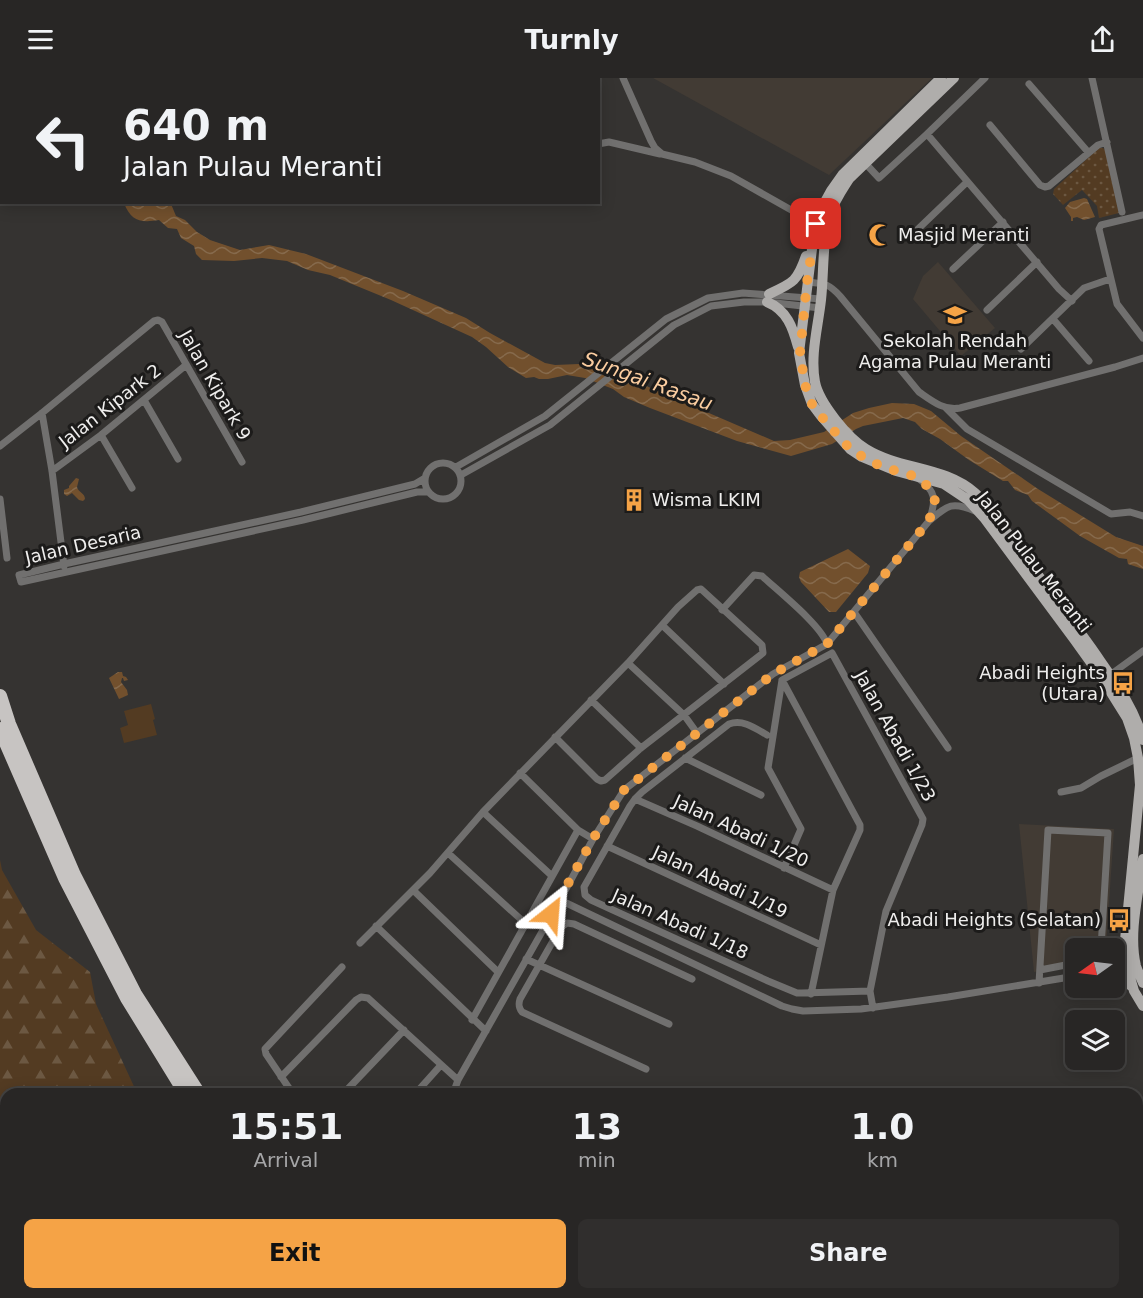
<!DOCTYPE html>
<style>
body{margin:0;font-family:"DejaVu Sans",sans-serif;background:#302e2d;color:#f1f3f6;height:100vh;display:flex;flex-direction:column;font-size:22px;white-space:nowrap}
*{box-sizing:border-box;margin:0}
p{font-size:20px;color:#a5a5a7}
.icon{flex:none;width:33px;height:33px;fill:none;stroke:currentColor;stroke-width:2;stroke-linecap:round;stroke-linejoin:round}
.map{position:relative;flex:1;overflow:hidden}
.details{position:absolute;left:0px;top:1010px;width:1143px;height:212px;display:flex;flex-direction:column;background:#282625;border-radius:18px 18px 0 0;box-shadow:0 3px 15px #0003,0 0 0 2px #444342}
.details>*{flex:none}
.banner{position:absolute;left:0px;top:0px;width:600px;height:126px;box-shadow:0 3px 15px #0003,0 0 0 2px #444342;background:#282625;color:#f1f3f6;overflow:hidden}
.needle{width:39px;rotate:256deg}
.fabs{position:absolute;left:1065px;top:860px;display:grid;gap:12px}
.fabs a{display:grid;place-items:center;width:60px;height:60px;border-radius:9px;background:#282625;box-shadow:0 3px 15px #0003,0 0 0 2px #444342;font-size:30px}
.pin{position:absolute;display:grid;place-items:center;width:51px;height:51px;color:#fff;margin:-26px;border-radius:12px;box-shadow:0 3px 9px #0006}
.me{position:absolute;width:66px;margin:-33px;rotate:28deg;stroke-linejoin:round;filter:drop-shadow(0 0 4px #0008)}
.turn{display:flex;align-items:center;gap:21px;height:126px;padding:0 24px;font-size:27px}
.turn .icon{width:78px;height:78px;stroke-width:2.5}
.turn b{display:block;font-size:42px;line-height:51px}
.eta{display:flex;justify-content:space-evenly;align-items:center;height:102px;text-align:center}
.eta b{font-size:36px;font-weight:800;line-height:42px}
.cta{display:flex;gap:12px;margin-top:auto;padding:12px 24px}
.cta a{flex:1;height:69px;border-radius:9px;background:#f5a346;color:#111;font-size:24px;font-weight:800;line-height:69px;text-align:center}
.cta a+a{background:#302e2d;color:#f1f3f6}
header{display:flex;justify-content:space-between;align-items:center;height:78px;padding:0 24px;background:#282625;font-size:27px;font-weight:800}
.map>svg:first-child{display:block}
.built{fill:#423b34}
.grass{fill:url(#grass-tufts)}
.forest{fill:url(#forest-firs)}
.park{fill:url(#park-dots)}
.garden{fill:#533b22}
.water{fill:url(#water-waves)}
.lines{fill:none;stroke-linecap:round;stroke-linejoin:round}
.minor{stroke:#71706f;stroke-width:7}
.primary{stroke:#afadab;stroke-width:10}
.motorway{stroke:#c7c4c2;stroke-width:14}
.route{stroke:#f5a346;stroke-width:10;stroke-dasharray:0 18}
.labels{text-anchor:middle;stroke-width:6;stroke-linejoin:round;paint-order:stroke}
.poi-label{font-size:18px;fill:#efeeed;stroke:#1c1b1a;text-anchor:start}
.street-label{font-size:18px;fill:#efeeed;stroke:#1c1b1a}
.water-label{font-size:20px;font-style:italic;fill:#fbcda0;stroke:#1c1b1a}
</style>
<header><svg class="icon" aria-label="menu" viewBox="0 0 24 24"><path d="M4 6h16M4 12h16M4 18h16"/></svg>Turnly<svg class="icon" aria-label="share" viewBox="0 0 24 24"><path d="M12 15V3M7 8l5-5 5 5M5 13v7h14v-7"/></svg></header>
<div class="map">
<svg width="1143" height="1220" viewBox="0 0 1143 1220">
<defs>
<pattern id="grass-tufts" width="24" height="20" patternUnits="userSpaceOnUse" patternTransform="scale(1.5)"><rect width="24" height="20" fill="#533b22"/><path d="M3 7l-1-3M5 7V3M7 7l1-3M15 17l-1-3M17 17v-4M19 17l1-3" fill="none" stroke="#6c5842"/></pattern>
<pattern id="forest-firs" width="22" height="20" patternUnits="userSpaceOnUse" patternTransform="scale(1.5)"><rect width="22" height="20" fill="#533b22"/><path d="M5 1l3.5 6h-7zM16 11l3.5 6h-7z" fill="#6c5842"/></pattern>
<pattern id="park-dots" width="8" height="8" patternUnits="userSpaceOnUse" patternTransform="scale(1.5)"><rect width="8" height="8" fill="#533b22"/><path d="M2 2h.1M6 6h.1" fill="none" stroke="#6c5842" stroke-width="1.8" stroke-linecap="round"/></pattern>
<pattern id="water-waves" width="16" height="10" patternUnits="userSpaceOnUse" patternTransform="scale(1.5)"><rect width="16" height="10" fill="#72502d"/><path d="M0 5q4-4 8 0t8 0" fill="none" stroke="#866a4c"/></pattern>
</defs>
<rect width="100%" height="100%" fill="#353331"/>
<path class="built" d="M72,0h395l-2,2h-391z
M653,0h279l-103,97z
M938,184l57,66 -34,28 -48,-57 10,-23z
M1019,746l95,5 -8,119h-30l-1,17 -41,7z
M102,1215h148l4,5h-150z"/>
<path class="grass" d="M0,1085l6,26v104h22l1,5h-29z"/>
<path class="forest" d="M0,782l2,10 34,60 54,42 6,32 41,89 -131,1v95l-6,-26z
M28,1215h74l2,5h-75z"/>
<path class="park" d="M1099,70h4l3,3 13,62 -20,5 -2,-12 -15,-16 -19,15 -10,-11 1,-5z"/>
<path class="garden" d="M151,626l4,15 -2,1 4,15 -33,8 -4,-15 8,-3 -4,-14z
M228,1215h19l1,5h-42z"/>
<path class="water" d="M1084,120l3,1 8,18 -11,3 -7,-3 -4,1v3h-2v-4l-6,-9 5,-6z
M124,125h45l2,1 5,12 9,4 12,12 13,8 30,10 29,-5 37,9 97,37 63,27 24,15 55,30 10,2 24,-1 51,15 144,62 16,-1 34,-8 29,-19 16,-5 23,-5 22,1 17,7 30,25 77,53 78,48 27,9v23l-15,-5 -1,-5 -8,-1 -39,-22 -48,-35 -4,-6 -13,-5 -7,-9h-5l-34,-21 -29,-21 -18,-10 -7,-7 -12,-4 -40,8 -7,3 -24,15 -41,12 -54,-15 -87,-33 -26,-11 -11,-8 -28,-11 -18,-3 -19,4h-9l-5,-2 -8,1 -18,-11 -22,-20 -14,-10 -81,-37 -61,-25 -22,-5 -21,-9 -25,-3 -28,3 -32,-1 -6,-6 -2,-8 -13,-8 -4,-9 -9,-1 -9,-8c-19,3 -28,1 -35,-17z
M76,400l3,1 -2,8c1,5 8,6 8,12l-2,2 -4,-1 -7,-7 -5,3 -3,-2v-4l5,-2v-2z
M848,471l22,17 -2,7 -32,39h-7l-28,-30 -2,-5 1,-5z
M118,594h4l1,4 3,1 2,3 -4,1 -1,-3h-1l-1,4 6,8 1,5 -9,4 -10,-21z"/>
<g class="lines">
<path class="minor" d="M623,0l28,63 4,7 7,6 33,8 36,14 85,48
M1092,0l30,134
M156,2v-2
M469,2l1,-2
M543,2l15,-2
M1029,6l59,68
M990,47l50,60 5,2 4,-1 49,-41 9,-3
M927,56l58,-56
M598,66l11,-2 51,12
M865,85l14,15 48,-44 132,155 13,12
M1143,137l-42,10 -2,4 18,75 26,34
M917,152l50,-48
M953,191l50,-47
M807,204c18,2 21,1 33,14l79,96c13,9 25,19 41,16l155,-41 28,-9
M987,232l50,-48
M1053,241l36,42
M1021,271l63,-61 26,-9
M144,322l34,59
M946,330l21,21 144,85 19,-2 13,4
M42,335l10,58 12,95
M101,357l31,53
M0,368l42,-33 112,-92 4,-1 4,2 80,140
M425 403a18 18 0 1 1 36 0a18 18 0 1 1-36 0Z
M456,389l89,-51 121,-97 42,-21 35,-5 78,6
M52,393l49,-36 85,-70
M461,397l89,-50 124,-100 37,-19 33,-4h23l53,6
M425,400l-10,6 -114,28 -237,52 -45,11 2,7 282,-62 114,-28h11
M919,401c17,12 17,21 11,39
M0,421l7,59
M722,532l32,-35 8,1c16,15 59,49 65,68
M854,534l94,136
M662,547l62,59
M628,585l56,52 13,18
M1110,597l33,-24
M782,602l78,145v5l-27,60 -22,104
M591,622l50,48
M767,657c-12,-7 -24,-16 -38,-11l-87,68 -7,7 -5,7 -46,81 1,8 6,5 177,81 29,12h5l68,-2
M685,680l76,37
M520,695l58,57 15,9
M1061,714l20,-4 20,-12 37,-18
M635,721l62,27 136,64
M483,734l69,64
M607,768l214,99
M448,775l78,71
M784,790l17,-39 -33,-61 14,-88 50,-27 91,166 -1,6 -36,86 -16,80 3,17
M413,812l85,82
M560,822l222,106 10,3 11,2 58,-2 87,-12 128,-21
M376,848l110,105
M360,865l70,-70 53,-61 145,-149 50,-56 19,-17 4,-1 61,56 1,8 -122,95 -36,32 -4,1 -4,-2 -42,-42
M526,881l143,65
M1040,892l36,-7
M1039,905l9,-153 60,3 -7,115
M472,942l106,-190
M646,991l-124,-57c-3,-4 -4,-7 -2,-13l41,-72 6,-4 7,1 118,55
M281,999l75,-77 5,-3 7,1 90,82
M293,1016l-27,-40 -1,-5 77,-82
M343,1016l61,-64
M415,1016l26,-29
M453,1016l5,-14 102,-180 33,-61 31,-49 149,-116 54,-30 102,-123c19,-16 23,-20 46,-10"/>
<path class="primary" d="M941,0l-98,96 -12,17 -11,20 -6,22 -15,120 6,32 7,19 9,12 29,33 12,8 34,14 48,13 24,16 17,19 89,120 28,39 25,40 7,20 4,20 2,27 -15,155 2,27 7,24 9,15
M954,0l-105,101c-7,11 -15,22 -19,36 -8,27 -6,57 -9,85 -3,27 -11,55 -6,82 4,21 33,56 51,67 34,21 79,17 109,44 19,17 34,44 50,65 23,30 45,60 67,91 20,29 42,57 51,91
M769,216c24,-11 28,-12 37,-38
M767,224c20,8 26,26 31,45
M1143,781c-4,33 -15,74 -7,107 2,6 5,12 7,17
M1114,887l7,-10 3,-9
M1114,895l9,4 8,9
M1137,1195l6,-14
M1130,1220l1,-5
M1139,1220l4,-16"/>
<path class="motorway" d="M0,618l9,28 65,151 61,119 64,100
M0,651l65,149 62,120 59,96
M342,1215l4,5
M356,1215l4,5"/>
</g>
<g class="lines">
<path class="route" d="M551,836l42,-75 31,-49 149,-116 54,-30 102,-123 6,-20 -6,-14 -15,-11 -18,-5 -25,-9 -21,-13 -29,-33 -9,-12 -7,-19 -5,-32 7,-71 9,-58"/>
</g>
<defs>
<g id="mosque-bare" transform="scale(1.8)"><path d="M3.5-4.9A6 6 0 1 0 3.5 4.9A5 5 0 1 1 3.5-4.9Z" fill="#f5a346" stroke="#1c1b1a" stroke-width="2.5" paint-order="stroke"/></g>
<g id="school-bare" transform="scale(1.8)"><path d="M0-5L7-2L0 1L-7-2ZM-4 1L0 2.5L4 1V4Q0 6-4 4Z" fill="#f5a346" stroke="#1c1b1a" stroke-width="2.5" paint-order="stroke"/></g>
<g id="building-bare" transform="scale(1.8)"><path d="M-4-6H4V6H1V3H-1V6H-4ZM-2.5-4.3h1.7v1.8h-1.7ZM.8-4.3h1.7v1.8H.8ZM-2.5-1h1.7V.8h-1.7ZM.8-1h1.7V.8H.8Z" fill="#f5a346" stroke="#1c1b1a" stroke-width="2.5" paint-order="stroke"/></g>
<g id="bus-bare" transform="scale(1.8)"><path d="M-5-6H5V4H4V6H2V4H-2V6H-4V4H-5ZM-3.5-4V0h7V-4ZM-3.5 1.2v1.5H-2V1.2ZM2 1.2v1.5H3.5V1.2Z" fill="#f5a346" stroke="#1c1b1a" stroke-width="2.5" paint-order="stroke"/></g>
</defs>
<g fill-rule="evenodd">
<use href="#mosque-bare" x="880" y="157"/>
<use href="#school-bare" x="955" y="237"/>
<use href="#building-bare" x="634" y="422"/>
<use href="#bus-bare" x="1123" y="605"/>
<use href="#bus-bare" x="1119" y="842"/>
</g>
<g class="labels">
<g class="poi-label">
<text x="898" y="163">Masjid Meranti</text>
<text x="955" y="269" text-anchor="middle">Sekolah Rendah<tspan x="955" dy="21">Agama Pulau Meranti</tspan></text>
<text x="652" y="428">Wisma LKIM</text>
<text x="1105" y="601" text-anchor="end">Abadi Heights<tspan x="1105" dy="21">(Utara)</tspan></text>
<text x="1101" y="848" text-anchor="end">Abadi Heights (Selatan)</text>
</g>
<g class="street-label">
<text transform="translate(215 307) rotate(60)" y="6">Jalan Kipark 9</text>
<text transform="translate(110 328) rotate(-38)" y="6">Jalan Kipark 2</text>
<text transform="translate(83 467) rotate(-13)" y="6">Jalan Desaria</text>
<text transform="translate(1034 484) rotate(52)" y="6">Jalan Pulau Meranti</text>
<text transform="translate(895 658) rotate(61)" y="6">Jalan Abadi 1/23</text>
<text transform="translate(741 753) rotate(25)" y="6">Jalan Abadi 1/20</text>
<text transform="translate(720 804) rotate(25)" y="6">Jalan Abadi 1/19</text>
<text transform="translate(680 846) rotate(24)" y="6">Jalan Abadi 1/18</text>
</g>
<g class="water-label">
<text transform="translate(648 303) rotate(20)" y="7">Sungai Rasau</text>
</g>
</g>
</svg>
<div class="fabs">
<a><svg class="needle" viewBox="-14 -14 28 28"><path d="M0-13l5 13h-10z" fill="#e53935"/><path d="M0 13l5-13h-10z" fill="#a5a5a7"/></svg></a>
<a><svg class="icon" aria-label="layers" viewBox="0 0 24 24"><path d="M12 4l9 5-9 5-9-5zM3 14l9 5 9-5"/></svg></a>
</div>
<div class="pin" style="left:816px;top:146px;background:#d93025"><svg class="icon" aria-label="arrive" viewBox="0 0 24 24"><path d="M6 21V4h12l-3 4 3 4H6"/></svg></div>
<svg class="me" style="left:551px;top:836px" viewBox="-20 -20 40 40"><path d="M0-17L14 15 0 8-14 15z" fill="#f5a346" stroke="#fff" stroke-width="4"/></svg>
<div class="banner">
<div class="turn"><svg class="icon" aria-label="left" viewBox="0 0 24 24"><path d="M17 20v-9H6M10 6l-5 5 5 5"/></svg><div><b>640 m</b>Jalan Pulau Meranti</div></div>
</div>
<section class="details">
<div class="eta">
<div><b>15:51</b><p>Arrival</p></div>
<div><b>13</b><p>min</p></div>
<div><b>1.0</b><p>km</p></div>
</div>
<div class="cta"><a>Exit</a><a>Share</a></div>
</section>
</div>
